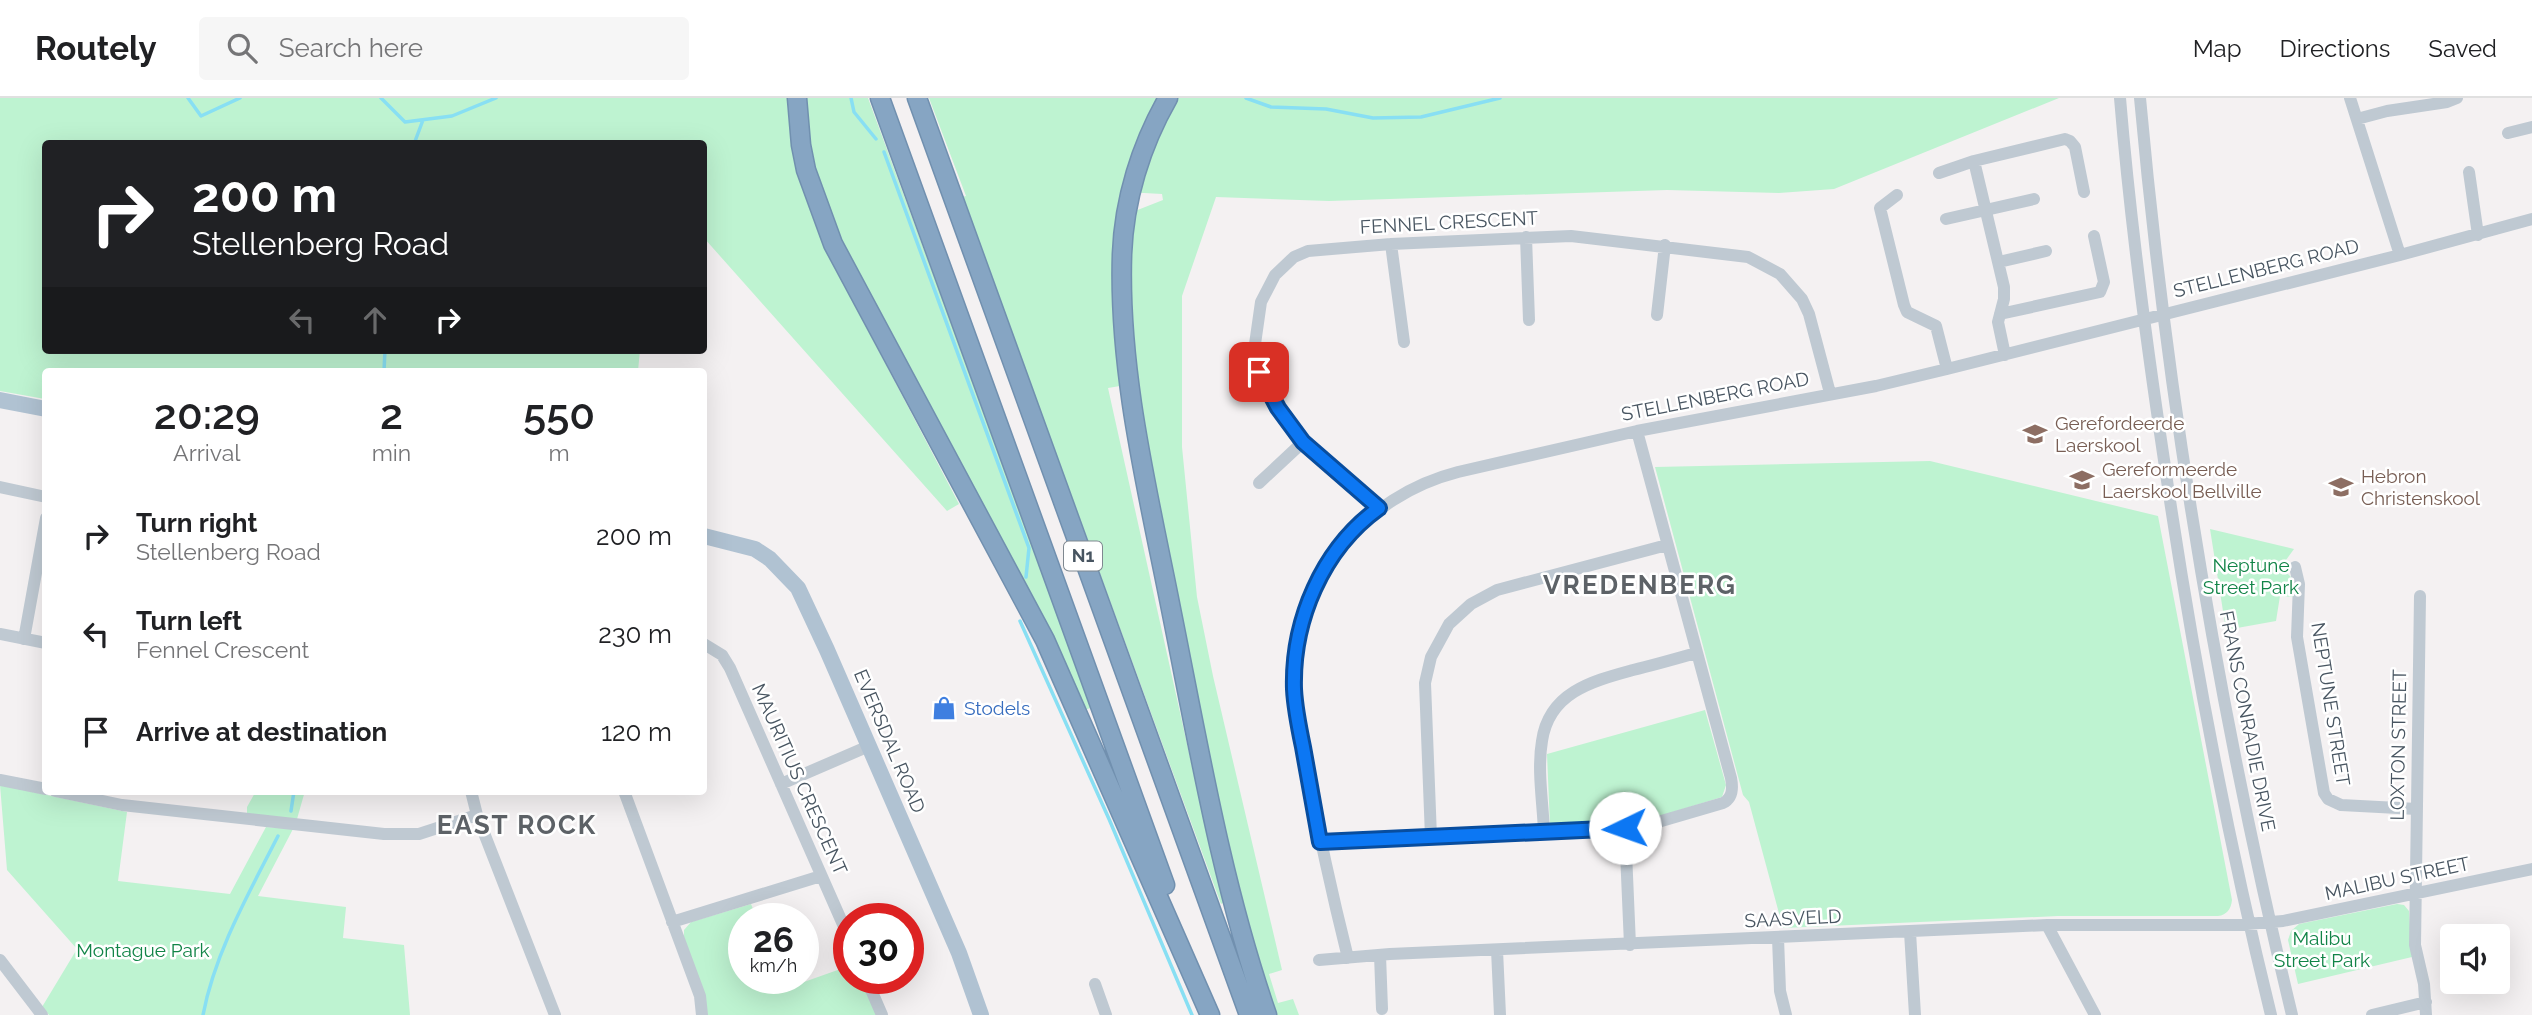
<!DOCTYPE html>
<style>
body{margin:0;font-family:Raleway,sans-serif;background:#f6f6f6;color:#202124;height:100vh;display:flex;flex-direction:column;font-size:26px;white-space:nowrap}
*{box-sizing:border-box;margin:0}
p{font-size:23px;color:#757577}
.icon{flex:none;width:38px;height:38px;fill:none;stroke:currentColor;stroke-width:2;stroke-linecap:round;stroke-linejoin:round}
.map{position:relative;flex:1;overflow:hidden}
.sheet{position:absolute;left:42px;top:270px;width:665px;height:427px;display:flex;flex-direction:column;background:#fff;border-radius:7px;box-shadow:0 7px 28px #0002}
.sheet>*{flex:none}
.banner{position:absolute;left:42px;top:42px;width:665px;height:214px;border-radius:7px;box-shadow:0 7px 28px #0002;background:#202124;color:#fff;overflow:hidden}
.controls{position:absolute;left:2440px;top:826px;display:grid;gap:14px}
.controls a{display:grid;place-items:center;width:70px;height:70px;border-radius:7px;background:#fff;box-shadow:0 7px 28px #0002;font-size:35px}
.speed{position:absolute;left:728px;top:805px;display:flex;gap:14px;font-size:35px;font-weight:700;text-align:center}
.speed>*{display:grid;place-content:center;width:91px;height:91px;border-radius:50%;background:#fff;box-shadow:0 7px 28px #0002;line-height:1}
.speed small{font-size:18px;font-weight:400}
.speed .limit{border:10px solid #d22;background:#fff;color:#111}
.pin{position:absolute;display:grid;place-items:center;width:60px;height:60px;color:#fff;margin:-30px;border-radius:14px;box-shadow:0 4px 10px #0006}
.me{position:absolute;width:77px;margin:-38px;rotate:267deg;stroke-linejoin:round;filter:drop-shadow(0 0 5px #0008)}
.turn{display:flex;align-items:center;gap:24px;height:147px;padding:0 35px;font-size:32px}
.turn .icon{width:91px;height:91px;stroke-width:2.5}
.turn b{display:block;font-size:49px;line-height:60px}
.lanes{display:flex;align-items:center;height:66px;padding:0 35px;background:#0003;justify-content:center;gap:35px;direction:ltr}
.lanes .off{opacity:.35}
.eta{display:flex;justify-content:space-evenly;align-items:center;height:119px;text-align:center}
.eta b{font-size:42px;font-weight:600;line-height:49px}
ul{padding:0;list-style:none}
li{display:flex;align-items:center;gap:21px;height:98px;padding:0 35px}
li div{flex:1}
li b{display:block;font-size:26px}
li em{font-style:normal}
header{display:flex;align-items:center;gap:42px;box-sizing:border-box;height:98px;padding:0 35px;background:#fff;border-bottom:2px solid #e0e0e0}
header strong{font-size:33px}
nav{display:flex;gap:38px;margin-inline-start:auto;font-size:24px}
.search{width:490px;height:63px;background:#f6f6f6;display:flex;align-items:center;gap:18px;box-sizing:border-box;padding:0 24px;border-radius:7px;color:#757577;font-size:26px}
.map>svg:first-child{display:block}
.green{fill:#bef3d1}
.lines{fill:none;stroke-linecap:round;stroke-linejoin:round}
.stream{stroke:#88dff3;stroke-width:3.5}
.highway-casing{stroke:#7190af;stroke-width:21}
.minor{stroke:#bfc9d2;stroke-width:12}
.major{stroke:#b0c2d2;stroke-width:16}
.highway{stroke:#86a5c3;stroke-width:18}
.route-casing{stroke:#084d9e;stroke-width:18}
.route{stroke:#0c77f3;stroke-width:12}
.labels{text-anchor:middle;stroke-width:5;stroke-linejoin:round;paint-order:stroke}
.shield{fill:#fff;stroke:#7f8890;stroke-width:2}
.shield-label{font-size:18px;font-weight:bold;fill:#485561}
.street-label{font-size:19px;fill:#485561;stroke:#fff}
.education-label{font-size:19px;fill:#785e54;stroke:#fff;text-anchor:start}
.park-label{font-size:19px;fill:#118447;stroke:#fff}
.shop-label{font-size:19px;fill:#366cbe;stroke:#fff;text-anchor:start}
.district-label{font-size:26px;font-weight:bold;letter-spacing:2px;fill:#5d6267;stroke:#fff}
</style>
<header>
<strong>Routely</strong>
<div class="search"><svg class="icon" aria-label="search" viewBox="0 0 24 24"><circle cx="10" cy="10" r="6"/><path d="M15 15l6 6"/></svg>Search here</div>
<nav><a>Map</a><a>Directions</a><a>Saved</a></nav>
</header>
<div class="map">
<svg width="2532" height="917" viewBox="0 0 2532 917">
<rect width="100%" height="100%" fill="#f4f1f2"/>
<path class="green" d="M0,0h787c6,98 41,156 85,240 29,55 58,111 87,166l-12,7 -243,-273v-94h-658v206h594l-2,21h-592l-1,28 -45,-8z
M804,0h64l225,609 -8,3 -18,-41 -233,-442c-17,-43 -26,-83 -30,-129z
M929,0h1130l-225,91 -55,4 -112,-3 -338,11 -113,-4 -34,99v151l15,150 16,79 69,294 -13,4 9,29 15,-4 6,16h-24c-43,-127 -67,-260 -94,-391 -13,-64 -26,-128 -36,-192 -12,-73 -21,-148 -10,-221l28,-11 -1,-6 -36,-2v193l-18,3 87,392 30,122 -4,2 -259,-707 4,-1z
M1930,363l228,55 74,384c-1,9 -5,15 -14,16h-160l-275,12 -34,-126 -6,-7 -88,-328z
M2210,431l84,20 -11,15 2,7 8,8v18l-13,-1 -4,25 -50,9z
M1705,612l21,75 -4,12 -75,23 -35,4 -62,2 -3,-72z
M0,687l127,27 -9,69 112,13 36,-67 27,2 -35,67 88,11 -3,31 61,7 6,70h-361l-7,-8 35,-58 -70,-79z
M256,693h49l-8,28 -50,-5v-7z
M751,806l6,15h-13v59h38l5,10 62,-22v12h11l17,37h-170l-23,-78v-7l7,-8z
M2397,806l7,1 5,6 3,46 -114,27 -10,-44 3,-9 8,-7z"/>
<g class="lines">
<path class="stream" d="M188,0l13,18 39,-18
M381,0l24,24 47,-6 44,-18
M851,0l3,14 22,27
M1246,0l25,9 55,2 47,9 48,-1 79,-19
M414,46l9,-24
M884,54l145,396 -3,29
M384,273l1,-21
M1020,523l89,198 83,196
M291,713l3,-20
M203,917c12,-63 46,-122 75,-179"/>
<g class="highway-casing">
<path id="highway" d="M797,0l4,47 5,25 27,74 212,396 165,375
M880,0l285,787
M917,0l332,917
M1168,0c-27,47 -44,102 -46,156 -4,121 27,242 50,360 27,135 50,271 95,401"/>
</g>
<path class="minor" d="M2120,0c10,121 26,242 44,362 27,187 62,372 107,555
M2140,0c28,309 79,615 152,917
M2350,0l50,157
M2357,21l30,-8 60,-9 10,-4
M2508,35l24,-6
M1974,63l30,126v12l-6,23 7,33
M2469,74l9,63
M1939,75l35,-12 91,-22 5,2 5,6 9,45
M1897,97l-17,13 24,97 3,7 29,14 11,43
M1946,121l88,-20
M1526,139l3,83
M1391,146l13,98
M1999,164l47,-11
M2000,216l100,-22 4,-10 -10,-46
M1657,217l8,-70
M1259,385l44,-41
M0,389l46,10
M1379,410l-76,-66 -25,-34 -19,-36 -4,-28 6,-42 14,-27 19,-18 14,-6 83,-7 180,-8 177,21 32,17 22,25 7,15 21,79
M2295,469l4,17 -2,53 27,156 4,6 13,6 76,4
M2420,498l-5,349 9,39 2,31
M0,536l46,9
M24,541l22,-121
M704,546l18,11 8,13 119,270
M0,682l46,9
M781,686l88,-38
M55,693l67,14 262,29h35l58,-19
M471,693l6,24 78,200
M624,693l76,205 2,19
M1625,731l5,116
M1544,734c-1,-29 -7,-62 -2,-91 7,-49 51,-60 91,-71 21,-5 42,-11 63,-17
M1431,739l-6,-154 6,-26 18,-33 22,-20 26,-14 170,-45
M1320,744l305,-13 33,-7 65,-19c10,-5 10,-15 8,-25l-94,-347
M672,824l149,-46
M2047,827l48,90
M1910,834l5,83
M1778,840l2,53 6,24
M1497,852l3,65
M1380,857l2,54
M1348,860c-16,-64 -30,-128 -42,-193 -5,-29 -13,-59 -12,-89 2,-98 70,-180 164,-204l179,-41 239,-45 71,-17 453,-114 132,-36
M0,862l42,55
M1319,862l71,-6 657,-29h188l48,-4 249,-52
M866,880l16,37
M1095,886l11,31
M2372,917l54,-13"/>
<path class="major" d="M0,302l46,9
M704,438l51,13 15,10 28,29 29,62 132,303 22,62"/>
<use href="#highway" class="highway"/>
</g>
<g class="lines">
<g class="route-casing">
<path id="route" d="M1259,274l19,36 25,34 76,66c-57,41 -87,113 -85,181 1,20 5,39 9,58 6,32 11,63 17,95l305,-14"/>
</g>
<use href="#route" class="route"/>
</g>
<defs>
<g id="school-bare" transform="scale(1.89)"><path d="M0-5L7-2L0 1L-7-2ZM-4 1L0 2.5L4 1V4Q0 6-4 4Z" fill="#8d6e63" stroke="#fff" stroke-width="2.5" paint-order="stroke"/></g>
<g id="shop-bare" transform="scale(1.89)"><path d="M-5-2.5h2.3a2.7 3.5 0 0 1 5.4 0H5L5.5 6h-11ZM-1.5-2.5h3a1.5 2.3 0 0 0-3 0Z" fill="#3f7fe0" stroke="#fff" stroke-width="2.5" paint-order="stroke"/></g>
</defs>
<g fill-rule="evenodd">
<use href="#school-bare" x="2035" y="336"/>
<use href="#school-bare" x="2082" y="382"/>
<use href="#school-bare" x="2341" y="389"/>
<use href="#shop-bare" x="944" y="610"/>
</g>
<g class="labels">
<rect class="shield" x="1064" y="443.5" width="38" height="29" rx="5"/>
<g class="shield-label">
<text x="1083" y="464">N1</text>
</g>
<g class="street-label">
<text transform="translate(1449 124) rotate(-3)" y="7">FENNEL CRESCENT</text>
<text transform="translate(2266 170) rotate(-14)" y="7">STELLENBERG ROAD</text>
<text transform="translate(1715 298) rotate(-11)" y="7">STELLENBERG ROAD</text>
<text transform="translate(2331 606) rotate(81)" y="7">NEPTUNE STREET</text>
<text transform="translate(2248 623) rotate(79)" y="7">FRANS CONRADIE DRIVE</text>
<text transform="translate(890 643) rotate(67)" y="7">EVERSDAL ROAD</text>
<text transform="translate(2398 647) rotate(-89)" y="7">LOXTON STREET</text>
<text transform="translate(800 681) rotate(66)" y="7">MAURITIUS CRESCENT</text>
<text transform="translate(2397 780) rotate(-12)" y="7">MALIBU STREET</text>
<text transform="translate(1793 820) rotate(-3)" y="7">SAASVELD</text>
</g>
<g class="education-label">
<text x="2055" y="332">Gerefordeerde<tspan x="2055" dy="22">Laerskool</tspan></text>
<text x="2102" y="378">Gereformeerde<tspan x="2102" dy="22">Laerskool Bellville</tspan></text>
<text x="2361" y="385">Hebron<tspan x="2361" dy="22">Christenskool</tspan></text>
</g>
<g class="park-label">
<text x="2251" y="474">Neptune<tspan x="2251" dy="22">Street Park</tspan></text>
<text x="2322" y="847">Malibu<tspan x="2322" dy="22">Street Park</tspan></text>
<text x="143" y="859">Montague Park</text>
</g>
<g class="shop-label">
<text x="964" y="617">Stodels</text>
</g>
<g class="district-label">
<text x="1640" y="496">VREDENBERG</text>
<text x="517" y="736">EAST ROCK</text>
</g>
</g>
</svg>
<div class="controls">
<a><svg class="icon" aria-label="sound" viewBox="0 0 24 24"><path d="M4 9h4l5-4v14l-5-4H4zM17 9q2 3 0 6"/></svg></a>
</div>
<div class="speed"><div>26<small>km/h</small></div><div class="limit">30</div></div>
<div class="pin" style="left:1259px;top:274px;background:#d93025"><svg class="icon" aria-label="arrive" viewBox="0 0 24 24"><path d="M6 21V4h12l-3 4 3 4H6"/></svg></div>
<svg class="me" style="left:1625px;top:730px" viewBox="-20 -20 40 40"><circle r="19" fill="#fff"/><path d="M0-13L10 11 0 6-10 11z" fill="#0c77f3"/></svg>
<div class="banner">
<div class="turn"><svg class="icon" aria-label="right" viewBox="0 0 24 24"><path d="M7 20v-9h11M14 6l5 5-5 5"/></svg><div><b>200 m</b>Stellenberg Road</div></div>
<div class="lanes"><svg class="icon off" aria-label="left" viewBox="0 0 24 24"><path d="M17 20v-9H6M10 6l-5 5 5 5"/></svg><svg class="icon off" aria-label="ahead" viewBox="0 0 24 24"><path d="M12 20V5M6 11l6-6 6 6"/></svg><svg class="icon" aria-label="right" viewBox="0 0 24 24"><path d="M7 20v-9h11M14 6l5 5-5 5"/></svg></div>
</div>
<section class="sheet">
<div class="eta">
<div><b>20:29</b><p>Arrival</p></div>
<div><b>2</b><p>min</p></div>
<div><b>550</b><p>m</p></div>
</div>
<ul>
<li><svg class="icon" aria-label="right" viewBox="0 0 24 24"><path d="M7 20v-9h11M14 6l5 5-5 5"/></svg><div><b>Turn right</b><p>Stellenberg Road</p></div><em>200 m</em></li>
<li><svg class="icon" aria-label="left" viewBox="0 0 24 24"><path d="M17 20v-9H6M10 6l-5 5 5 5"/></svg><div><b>Turn left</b><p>Fennel Crescent</p></div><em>230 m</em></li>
<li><svg class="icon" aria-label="arrive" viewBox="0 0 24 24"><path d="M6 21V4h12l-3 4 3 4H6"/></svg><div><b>Arrive at destination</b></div><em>120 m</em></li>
</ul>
</section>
</div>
